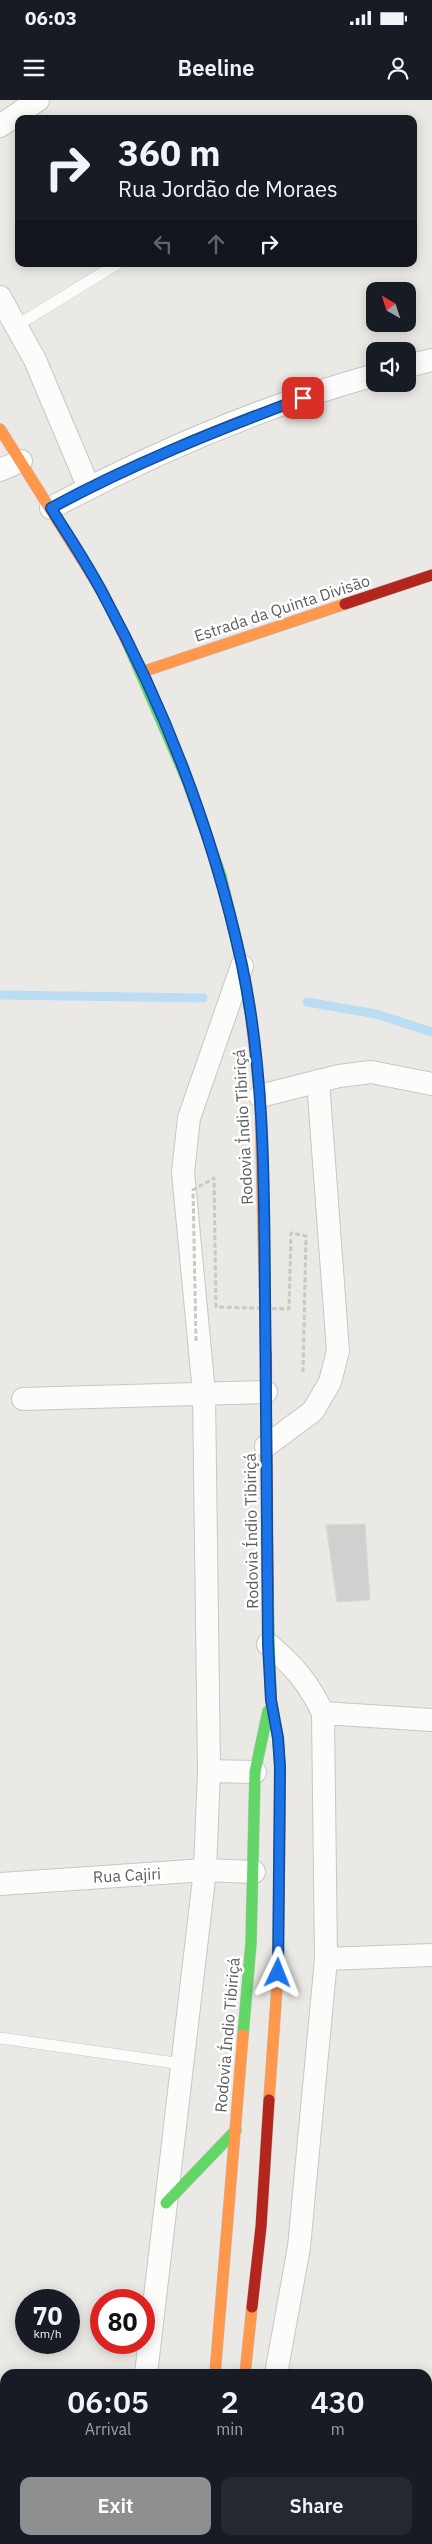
<!DOCTYPE html>
<meta charset="utf-8">
<style>
body{margin:0;font-family:"IBM Plex Sans",sans-serif;background:#242831;color:#f1f3f6;height:100vh;display:flex;flex-direction:column;font-size:19px;white-space:nowrap}
*{box-sizing:border-box;margin:0}
p{font-size:16px;color:#9ea1a6}
.icon{flex:none;width:28px;height:28px;fill:none;stroke:currentColor;stroke-width:2;stroke-linecap:round;stroke-linejoin:round}
.map{position:relative;flex:1;overflow:hidden}
.details{position:absolute;left:0px;top:2269px;width:432px;height:176px;display:flex;flex-direction:column;background:#171b24;border-radius:15px 15px 0 0;box-shadow:0 2px 12px #0003}
.details>*{flex:none}
.banner{position:absolute;left:15px;top:15px;width:402px;height:152px;border-radius:10px;box-shadow:0 2px 12px #0003;background:#171b24;color:#f1f3f6;overflow:hidden}
.needle{width:32px;rotate:321deg}
.fabs{position:absolute;left:366px;top:182px;display:grid;gap:10px}
.fabs a{display:grid;place-items:center;width:50px;height:50px;border-radius:10px;background:#171b24;box-shadow:0 2px 12px #0003;font-size:25px}
.speed{position:absolute;left:15px;top:2189px;display:flex;gap:10px;font-size:25px;font-weight:700;text-align:center}
.speed>*{display:grid;place-content:center;width:65px;height:65px;border-radius:50%;background:#171b24;box-shadow:0 2px 12px #0003;line-height:1}
.speed small{font-size:12px;font-weight:400}
.speed .limit{border:8px solid #d22;background:#fff;color:#111}
.pin{position:absolute;display:grid;place-items:center;width:42px;height:42px;color:#fff;margin:-21px;border-radius:10px;box-shadow:0 2px 8px #0006}
.me{position:absolute;width:55px;margin:-28px;rotate:2deg;stroke-linejoin:round;filter:drop-shadow(0 0 4px #0008)}
.turn{display:flex;align-items:center;gap:18px;height:105px;padding:0 20px;font-size:22px}
.turn .icon{width:65px;height:65px;stroke-width:2.5}
.turn b{display:block;font-size:35px;line-height:42px}
.lanes{display:flex;align-items:center;height:48px;padding:0 20px;background:#0003;justify-content:center;gap:25px;direction:ltr}
.lanes .off{opacity:.35}
.eta{display:flex;justify-content:space-evenly;align-items:center;height:85px;text-align:center}
.eta b{font-size:30px;font-weight:600;line-height:35px}
.primary-button{display:flex;gap:10px;margin-top:auto;padding:10px 20px}
.primary-button a{flex:1;height:58px;border-radius:10px;background:#8d8f90;color:#fff;font-size:20px;font-weight:600;line-height:58px;text-align:center}
.primary-button a+a{background:#242831;color:#f1f3f6}
.status{display:flex;justify-content:space-between;align-items:center;height:35px;padding:0 25px;background:#171b24;direction:ltr}
.status svg{height:14px;fill:currentColor}
header{display:flex;justify-content:space-between;align-items:center;height:65px;padding:0 20px;background:#171b24;font-size:22px;font-weight:600}
.map>svg:first-child{display:block}
.green{fill:#d4e6d1}
.lines{fill:none;stroke-linecap:round;stroke-linejoin:round}
.stream{stroke:#bbddf3;stroke-width:9}
.building{fill:#d1d0ce;stroke:#dad8d4}
.lane-casing{stroke:#c7c7c7;stroke-width:12}
.street-casing{stroke:#c7c7c7;stroke-width:24}
.fast-casing{stroke:#c7c7c6;stroke-width:12}
.slow-casing{stroke:#c7c7c6;stroke-width:12}
.jam-casing{stroke:#c7c7c6;stroke-width:12}
.lane{stroke:#fcfcfb;stroke-width:11}
.street{stroke:#fcfcfb;stroke-width:22}
.fast{stroke:#63d668;stroke-width:11}
.slow{stroke:#ff974d;stroke-width:11}
.jam{stroke:#b3261e;stroke-width:11}
.path-bridge{stroke:#c5cac7;stroke-width:3;stroke-dasharray:5 2.5;stroke-linecap:butt}
.route-casing{stroke:#114b97;stroke-width:12}
.route{stroke:#1a73e8;stroke-width:9}
.labels{text-anchor:middle;stroke-width:5;stroke-linejoin:round;paint-order:stroke}
.street-label{font-size:16px;fill:#5b5e62;stroke:#fff}
</style>
<div class="status"><b>06:03</b><svg viewBox="0 0 49 12"><path d="M0 12V9h3v3zM5 12V6h3v6zM10 12V3h3v9zM15 12V0h3v12zM26 1h20v11H26zM47 4h2v5h-2z"/></svg></div>
<header><svg class="icon" aria-label="menu" viewBox="0 0 24 24"><path d="M4 6h16M4 12h16M4 18h16"/></svg>Beeline<svg class="icon" aria-label="person" viewBox="0 0 24 24"><circle cx="12" cy="8" r="4"/><path d="M4 21q1-7 8-7t8 7"/></svg></header>
<div class="map">
<svg width="432" height="2444" viewBox="0 0 432 2444">
<rect width="100%" height="100%" fill="#eae9e5"/>
<path class="green" d="M428,2279h4v71l-4,-1z"/>
<g class="lines">
<path class="stream" d="M0,895l203,3
M307,902l69,12 56,18"/>
</g>
<path class="building" d="M365,1424l5,76 -33,2 -11,-77z"/>
<g class="lines">
<g class="lane-casing">
<path id="lane" d="M16,226l101,-62
M0,1938l182,26"/>
</g>
<g class="street-casing">
<path id="street" d="M0,26l38,-26
M0,197l35,63 54,128
M408,266l24,-6
M0,370l21,-9
M51,408c102,-55 212,-102 324,-133
M260,996l79,-20 32,-4 61,12
M23,1299l243,-7
M266,1346l47,-35 17,-29 8,-31 -20,-270
M268,1544c26,22 40,38 55,69l3,246 -27,288 -23,127
M323,1613l109,7
M209,1671l46,1
M0,1784l205,-14 49,2
M326,1859l106,-4
M146,2274l59,-504 4,-99 -5,-378 -21,-221 6,-54 53,-152
M127,2444l1,-4"/>
</g>
<g class="fast-casing">
<path id="fast" d="M128,544l59,136 34,96 21,90 9,52
M268,1499l3,101 7,38 2,29v47
M243,1935l8,-92 4,-171 13,-61
M166,2103l70,-73"/>
</g>
<g class="slow-casing">
<path id="slow" d="M0,329l103,164 25,51
M142,572l203,-68
M251,918l9,78 6,257
M269,2000l9,-127 2,-159
M215,2274l28,-339
M245,2274l7,-67"/>
</g>
<g class="jam-casing">
<path id="jam" d="M345,504l87,-29
M266,1253l2,246
M252,2207l9,-80 8,-127
M212,2444l1,-4"/>
</g>
<use href="#lane" class="lane"/>
<use href="#street" class="street"/>
<use href="#fast" class="fast"/>
<use href="#slow" class="slow"/>
<use href="#jam" class="jam"/>
<path class="path-bridge" d="M196,1241l-3,-151 21,-12 2,129 73,2 2,-76 15,3 -3,136"/>
</g>
<g class="lines">
<g class="route-casing">
<path id="route" d="M278,1873l2,-206 -2,-29 -7,-38 -3,-56c-1,-116 -2,-233 -3,-349 -1,-110 0,-222 -23,-330 -28,-128 -76,-255 -139,-371 -15,-29 -34,-57 -52,-86 81,-44 166,-78 252,-110"/>
</g>
<use href="#route" class="route"/>
</g>
<g class="labels">
<g class="street-label">
<text transform="translate(282 508) rotate(-18)" y="6">Estrada da Quinta Divisão</text>
<text transform="translate(243 1027) rotate(-93)" y="6">Rodovia Índio Tibiriçá</text>
<text transform="translate(251 1431) rotate(-91)" y="6">Rodovia Índio Tibiriçá</text>
<text transform="translate(127 1775) rotate(-3)" y="6">Rua Cajiri</text>
<text transform="translate(227 1935) rotate(-85)" y="6">Rodovia Índio Tibiriçá</text>
</g>
</g>
</svg>
<div class="fabs">
<a><svg class="needle" viewBox="-14 -14 28 28"><path d="M0-13l5 13h-10z" fill="#e53935"/><path d="M0 13l5-13h-10z" fill="#9ea1a6"/></svg></a>
<a><svg class="icon" aria-label="sound" viewBox="0 0 24 24"><path d="M4 9h4l5-4v14l-5-4H4zM17 9q2 3 0 6"/></svg></a>
</div>
<div class="speed"><div>70<small>km/h</small></div><div class="limit">80</div></div>
<div class="pin" style="left:303px;top:298px;background:#d93025"><svg class="icon" aria-label="arrive" viewBox="0 0 24 24"><path d="M6 21V4h12l-3 4 3 4H6"/></svg></div>
<svg class="me" style="left:278px;top:1873px" viewBox="-20 -20 40 40"><path d="M0-17L14 15 0 8-14 15z" fill="#1a73e8" stroke="#fff" stroke-width="4"/></svg>
<div class="banner">
<div class="turn"><svg class="icon" aria-label="right" viewBox="0 0 24 24"><path d="M7 20v-9h11M14 6l5 5-5 5"/></svg><div><b>360 m</b>Rua Jordão de Moraes</div></div>
<div class="lanes"><svg class="icon off" aria-label="left" viewBox="0 0 24 24"><path d="M17 20v-9H6M10 6l-5 5 5 5"/></svg><svg class="icon off" aria-label="ahead" viewBox="0 0 24 24"><path d="M12 20V5M6 11l6-6 6 6"/></svg><svg class="icon" aria-label="right" viewBox="0 0 24 24"><path d="M7 20v-9h11M14 6l5 5-5 5"/></svg></div>
</div>
<section class="details">
<div class="eta">
<div><b>06:05</b><p>Arrival</p></div>
<div><b>2</b><p>min</p></div>
<div><b>430</b><p>m</p></div>
</div>
<div class="primary-button"><a>Exit</a><a>Share</a></div>
</section>
</div>
